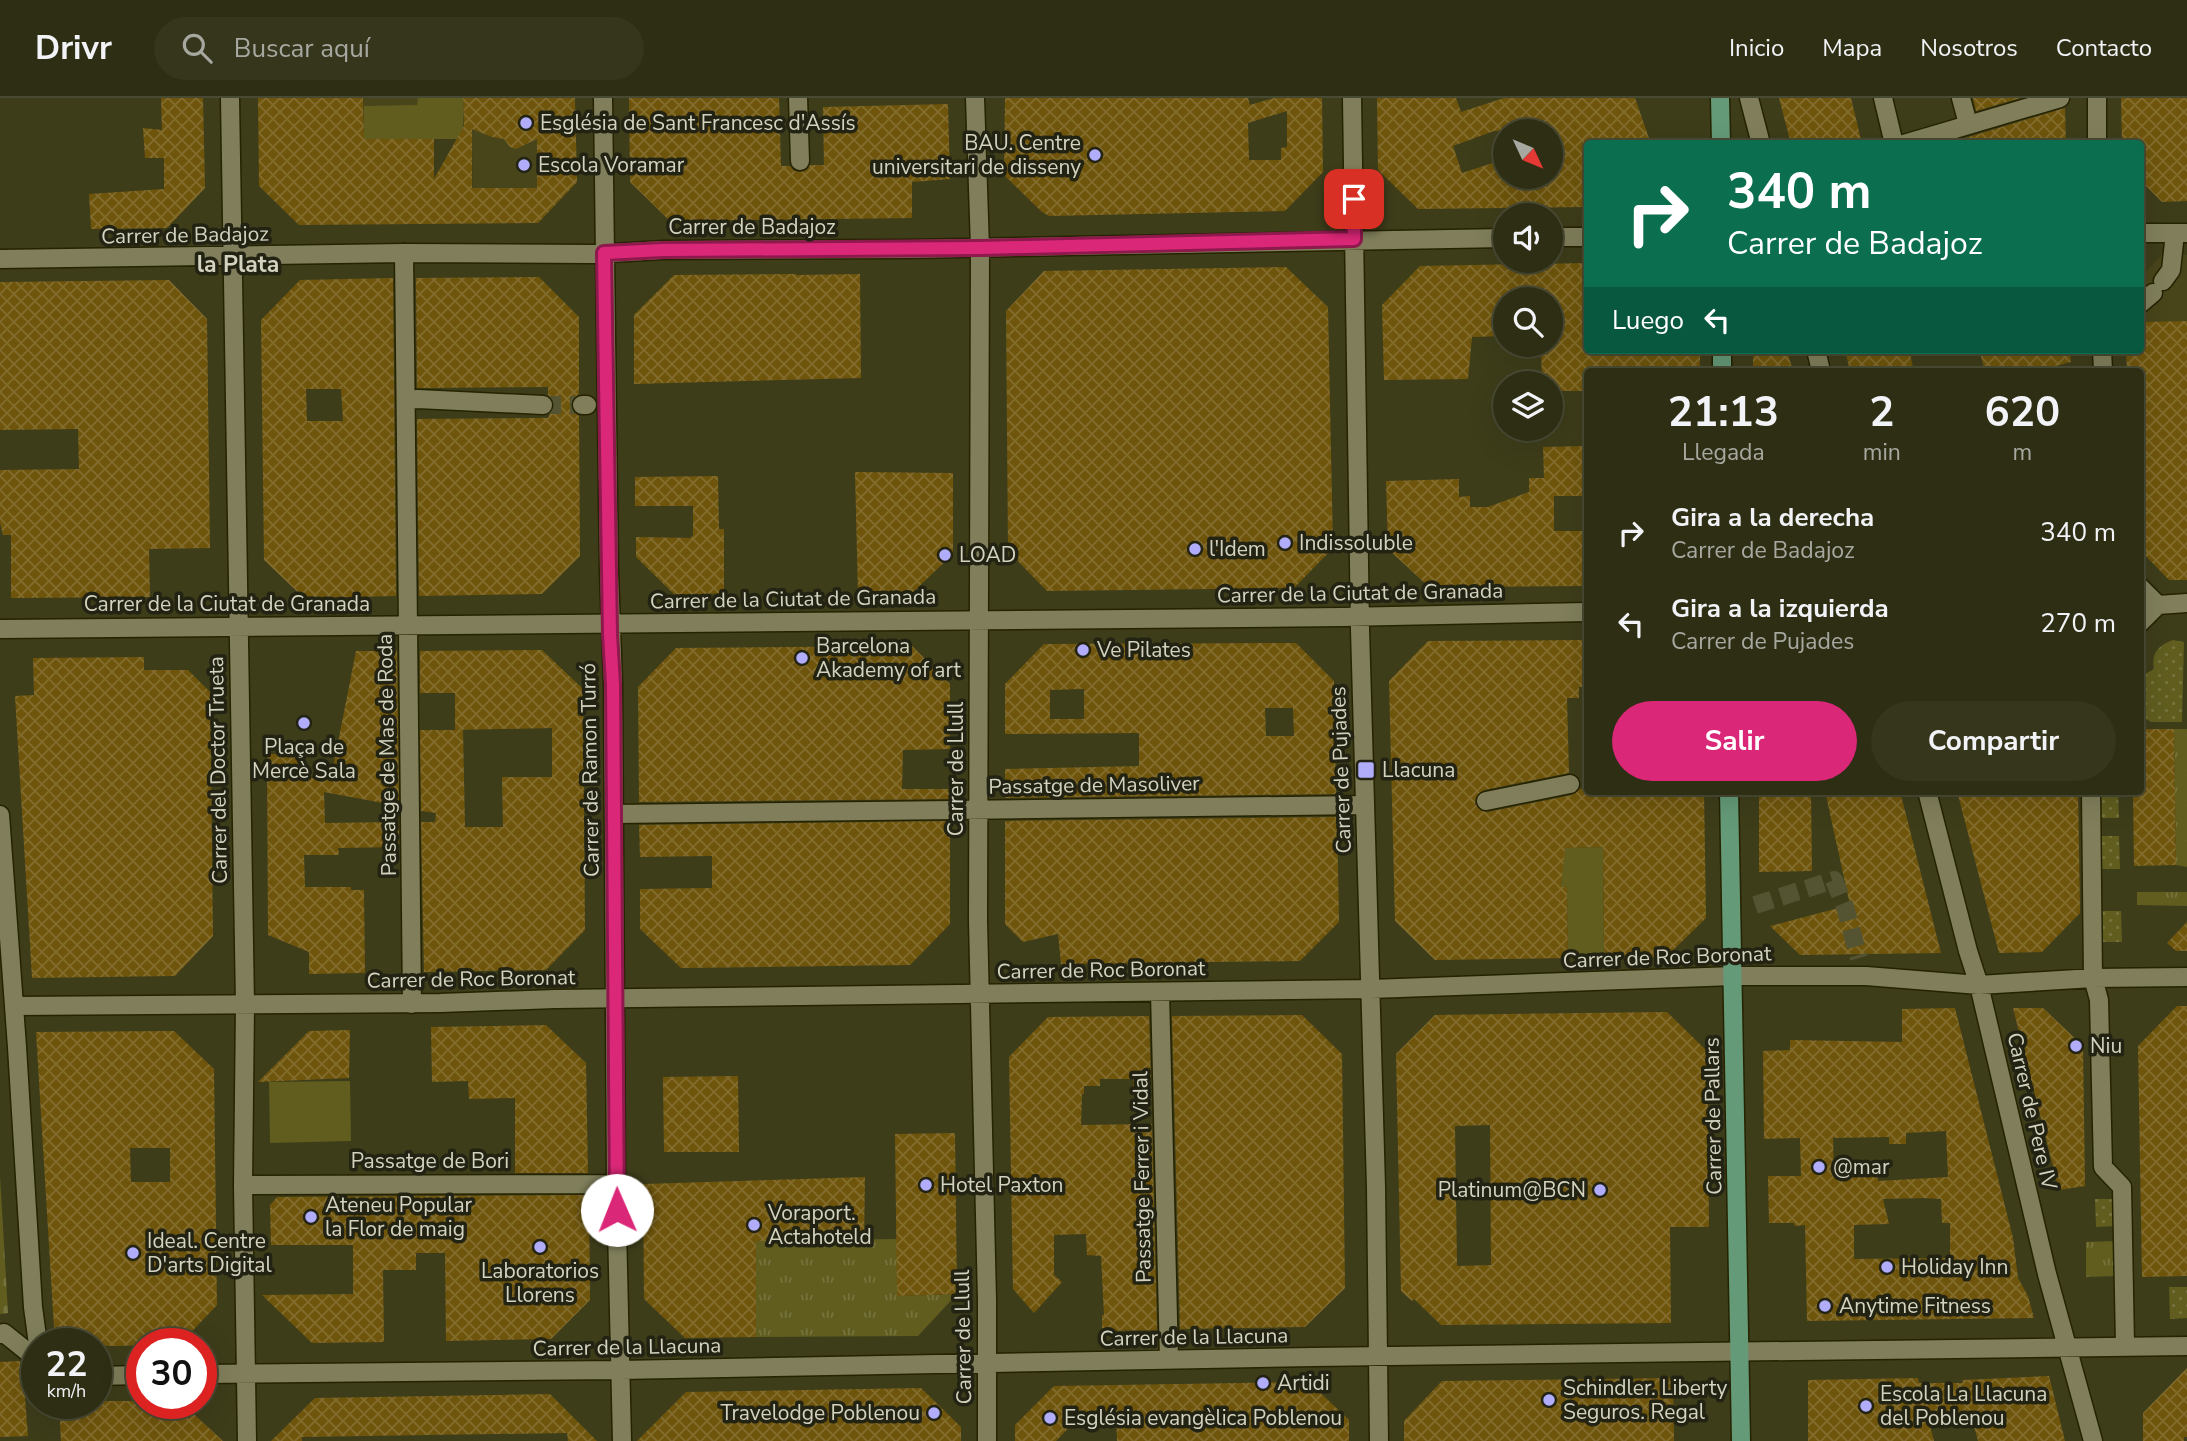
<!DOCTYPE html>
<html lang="es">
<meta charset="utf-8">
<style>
body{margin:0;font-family:"Nunito Sans",sans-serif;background:#36361d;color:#f1f3f6;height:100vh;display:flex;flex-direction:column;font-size:26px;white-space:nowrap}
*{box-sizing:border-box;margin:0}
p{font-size:23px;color:#a7a8a0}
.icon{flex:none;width:38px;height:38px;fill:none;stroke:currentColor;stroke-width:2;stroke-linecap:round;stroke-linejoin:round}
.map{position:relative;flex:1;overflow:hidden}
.panel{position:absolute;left:1584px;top:270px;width:560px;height:427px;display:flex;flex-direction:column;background:#2e2e14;border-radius:7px;box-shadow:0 7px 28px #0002,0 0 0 2px #494a34}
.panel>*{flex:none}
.top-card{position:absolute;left:1584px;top:42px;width:560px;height:214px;border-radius:7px;box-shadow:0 7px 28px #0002,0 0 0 2px #494a34;background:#0b6e4f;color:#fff;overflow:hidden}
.needle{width:46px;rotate:134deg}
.fabs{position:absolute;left:1493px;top:21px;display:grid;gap:14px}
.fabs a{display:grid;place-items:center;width:70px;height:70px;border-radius:50%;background:#2e2e14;box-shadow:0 7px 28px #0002,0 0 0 2px #494a34;font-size:35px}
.speed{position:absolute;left:21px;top:1230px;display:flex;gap:14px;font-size:35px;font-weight:700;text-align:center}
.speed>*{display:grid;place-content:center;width:91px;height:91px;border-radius:50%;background:#2e2e14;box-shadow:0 7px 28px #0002,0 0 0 2px #494a34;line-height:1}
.speed small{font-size:18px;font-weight:400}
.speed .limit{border:10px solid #d22;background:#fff;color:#111}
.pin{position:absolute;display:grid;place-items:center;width:60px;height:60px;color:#fff;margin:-30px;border-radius:14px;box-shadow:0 4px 10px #0006}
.me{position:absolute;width:77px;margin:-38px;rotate:359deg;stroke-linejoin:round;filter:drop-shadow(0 0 5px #0008)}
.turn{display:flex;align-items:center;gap:24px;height:147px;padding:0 28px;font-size:32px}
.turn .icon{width:91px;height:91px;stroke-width:2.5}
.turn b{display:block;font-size:49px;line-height:60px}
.then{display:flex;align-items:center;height:66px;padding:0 28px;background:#0003;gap:14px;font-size:26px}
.eta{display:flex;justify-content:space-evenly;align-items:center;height:119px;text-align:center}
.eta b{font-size:42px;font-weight:700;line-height:49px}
.primary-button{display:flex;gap:14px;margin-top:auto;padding:14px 28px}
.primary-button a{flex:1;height:80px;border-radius:42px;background:#db2777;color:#fff;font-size:28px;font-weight:700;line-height:80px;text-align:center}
.primary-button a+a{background:#36361d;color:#f1f3f6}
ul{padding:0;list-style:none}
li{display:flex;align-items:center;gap:21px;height:91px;padding:0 28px}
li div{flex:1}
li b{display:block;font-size:26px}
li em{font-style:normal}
header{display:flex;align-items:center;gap:42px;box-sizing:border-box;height:98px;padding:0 35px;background:#2e2e14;border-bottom:2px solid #494a34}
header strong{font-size:33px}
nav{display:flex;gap:38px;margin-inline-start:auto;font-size:24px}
.search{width:490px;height:63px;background:#36361d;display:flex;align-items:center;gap:18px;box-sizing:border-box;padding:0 24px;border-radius:38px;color:#a7a8a0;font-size:26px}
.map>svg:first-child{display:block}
.built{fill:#48451b}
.grass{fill:#605d1f}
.cemetery{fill:url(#cemetery-stones)}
.park{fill:url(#park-tufts)}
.garden{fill:url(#garden-dots)}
.building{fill:url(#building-cross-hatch);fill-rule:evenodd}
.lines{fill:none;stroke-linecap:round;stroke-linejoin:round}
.minor-tunnel{stroke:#545433;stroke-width:18;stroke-dasharray:18 9;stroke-linecap:butt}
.minor-casing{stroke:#252301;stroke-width:21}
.major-casing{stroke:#252301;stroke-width:21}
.minor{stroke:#817f5b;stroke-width:18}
.major{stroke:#649a77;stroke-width:18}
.route-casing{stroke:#8e194d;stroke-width:18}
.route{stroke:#db2777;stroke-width:12}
.poi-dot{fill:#b1adfa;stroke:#232314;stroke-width:2.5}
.labels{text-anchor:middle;stroke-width:7;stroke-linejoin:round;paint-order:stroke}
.poi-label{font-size:21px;fill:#d4d3c0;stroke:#232314;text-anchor:start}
.street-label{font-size:21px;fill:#d4d3c0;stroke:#232314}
.neighbourhood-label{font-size:23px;font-weight:bold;fill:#d4d3c0;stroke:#232314}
</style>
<header>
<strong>Drivr</strong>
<div class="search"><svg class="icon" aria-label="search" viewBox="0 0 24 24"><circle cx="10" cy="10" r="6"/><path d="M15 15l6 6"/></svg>Buscar aquí</div>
<nav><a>Inicio</a><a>Mapa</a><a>Nosotros</a><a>Contacto</a></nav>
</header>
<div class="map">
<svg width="2187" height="1343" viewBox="0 0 2187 1343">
<defs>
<pattern id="cemetery-stones" width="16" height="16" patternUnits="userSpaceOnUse" patternTransform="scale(1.75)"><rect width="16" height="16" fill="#605d1f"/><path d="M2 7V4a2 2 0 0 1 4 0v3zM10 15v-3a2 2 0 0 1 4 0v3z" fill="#76733e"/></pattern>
<pattern id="park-tufts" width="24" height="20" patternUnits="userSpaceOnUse" patternTransform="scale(1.75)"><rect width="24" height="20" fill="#605d1f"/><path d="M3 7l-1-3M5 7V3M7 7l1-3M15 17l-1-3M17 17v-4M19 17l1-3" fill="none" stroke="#76733e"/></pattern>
<pattern id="garden-dots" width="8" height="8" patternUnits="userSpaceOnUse" patternTransform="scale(1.75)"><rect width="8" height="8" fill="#605d1f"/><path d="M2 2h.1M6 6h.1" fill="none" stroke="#76733e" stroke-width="1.8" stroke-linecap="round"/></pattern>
<pattern id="building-cross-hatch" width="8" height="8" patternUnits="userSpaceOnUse" patternTransform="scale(1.75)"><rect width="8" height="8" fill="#6f550c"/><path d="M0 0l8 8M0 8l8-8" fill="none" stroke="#836d2e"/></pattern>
</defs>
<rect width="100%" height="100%" fill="#3e3d1a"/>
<path class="built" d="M363,0h117l6,36 6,3 14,1 4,9 14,-9h52l1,44 -39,41h-65l-1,-84h-108z
M2162,157h25v66l-47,1v-44z"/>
<path class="grass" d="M418,0h45v41h-99v-33l53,-1z
M1603,749l1,111h-36l-1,-70 -6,-1 3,-39z
M350,983l1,60 -81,2 -1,-61z"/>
<path class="cemetery" d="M0,1078l8,137 -8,1z"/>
<path class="park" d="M2174,631h13v138l-11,-2z
M2137,794h50v14l-50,-1z
M897,1141l1,57 59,-2 -39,42 -162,1v-96z
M2117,1143v35l-31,1v-35z"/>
<path class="garden" d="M2173,542l11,2 -2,80h-31l-11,-7v-38l14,-8c-3,-15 4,-24 19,-29z
M2097,693h21l1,27h-22z
M2099,738h20l1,33h-21z
M2100,813h21l1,31h-23z
M2095,1101h21l1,27 -21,1z
M2169,1189h18v31l-17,1z"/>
<path class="building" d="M161,0h42l2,90 -38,40 -76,1 -2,-35 75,-5v-31h-19l-2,-30 19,2z
M258,0h105l1,41h70v40l30,-53 -1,-28h112l2,84 -39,41 -239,2 -40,-39zM472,31l20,8 12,2 6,8 6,2 21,-10v49h-65z
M629,0h150l2,68h9l4,5 6,1 7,-2 3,-5h14l-1,-58 125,-3 2,75 -38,3v36l-242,3 -40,-39z
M1005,0h243l2,7 24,-7h48l1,74 -38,39 -236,5 -7,-4 -38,-37zM1287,13v36l-6,1v12h-32l-1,-37z
M1377,0h79l5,14 43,-14h131l16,46h-64v63l-169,2 -40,-39zM1494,33h56v46h-45v-18l-43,14 -9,-27z
M1779,0h72l11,46h-71z
M1973,0h47l-44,13z
M2121,0h66v103l-25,1 -22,-22v-36h-18z
M2065,10l1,36h-113l-1,-2z
M1587,165v87h113v21h-21v-5l-36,1v4h-56v20h-37v-8h-8l-1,-38h9v-46h-45v37l-33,1 -4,42 -84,1 -2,-75 38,-39z
M1286,169l42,40 5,241 -39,40 -247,3 -39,-40 -2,-240 38,-40z
M796,176v1l64,-1 1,104 -227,6v-69l40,-40z
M539,179l40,40v77l-6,5 -2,7 2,5 6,5 1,140 -38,38 -123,2 -2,-177 131,-1 6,-13 -1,-6 -5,-4v-8l-131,1 -1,-110z
M393,180l3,318 -92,2 -40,-38 -3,-240 39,-40zM306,291h35l2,32h-36z
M169,182l38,39 3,229 -61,1 1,48 -139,1v-63h-8l-3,-12v-53l79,-1 -1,-40 -78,1v-148z
M2187,223v259h-18l-29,-30v-179h-13l-1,-21h14v-28z
M1753,252h34l6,21h-40z
M1845,252h64l5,21h-64z
M1979,252h91l1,12 -34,9h-52z
M1587,348v50h-33v35h33v55l-158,1 -41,-38 -2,-68 73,-2v18l11,-1v11h18l41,-15v-14h15l-1,-31z
M855,374l98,1v81l-41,39 -54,2z
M718,378l1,53h5v64l-48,3 -40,-39v-20l55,1 2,-3v-29h-58v-29z
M1587,542v47h-8v11h-12l2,75 -85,17 -8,7 -1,7 7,7 6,1 84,-17 8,-6 7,-2v4h117l2,127 -40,39 -62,1 -1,-111 -38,1 -4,39h6l1,71 -133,2 -40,-39 -6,-240 39,-40z
M1296,545l38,38 2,113 -331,4v-29l134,-3v-33l-134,1v-50l39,-40zM1084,591v30h-34v-29zM1265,610h28l1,28h-28z
M912,548l38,38v65l-47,1 -1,39h48v10l-311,3 -1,-115 38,-39z
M542,552l41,39 2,241 -39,40 -122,2 -3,-150h14l1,-9 -15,-2 -1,-81h35v-37h-35v-42zM552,630v49h-50l1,50h-38l-2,-97h-8z
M356,553h41l2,155 -75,-14 1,31 74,-1v25l-61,1 1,7h-35l1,32h46v3h13l1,83 -56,1v-22l-41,-17 -1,-181h36v18l28,6z
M144,559v13h44l22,22 3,244 -38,40 -143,2 -17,-282 19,-1 -1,-37z
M2140,631h34l2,136 -42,1 -1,-75h7z
M1759,693h52l1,80 -53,1z
M1825,693h75l41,162 -141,2 -30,-29 80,-21z
M1957,693h121l2,122 -38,39 -43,1z
M1337,719l2,105 -39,39 -239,3 -3,-30 -35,8 -18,-18v-103z
M950,723v103l-40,41 -229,3 -41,-39v-40l72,-1v-32l-72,1 -1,-32z
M2187,824v29h-11l-9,-8z
M2177,908h10v270l-45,1 -4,-231z
M1955,910l58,230 5,40 10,18 6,22 -227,3 -2,-96 -10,1 -1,-3h-25l-1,-47h33l-1,-38 -36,1 -1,-88 27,-1v-10l112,2v-33zM1946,1033l2,46 -70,4 -1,-6h-43l-1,-37 56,-1v7h17v-11zM1923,1100l18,1 1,24h8v35l-96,1v-34l35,-1 -6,-25z
M2013,910h30l40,38 2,140 -26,4z
M1667,914l39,38 2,62 1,115h-39l1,96 -230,2 -27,-26 -2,2 -11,-10 -5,-237 39,-39zM1490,1027l1,140 -34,1 -2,-140z
M1302,917l40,39 3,234 -40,39 -125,2 -8,-313z
M1149,918l2,70h-18v-7h-33v7h-16v8h-2l-1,31 71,-1 5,206 -55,1v-16h2l-3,-59 -14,-1 -1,-21 -32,1v40l8,7 -28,31 -21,-24 -4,-232 39,-40z
M546,927l40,38 2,110h-73v-75l-46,1 -1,-18 -36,1 -1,-55z
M350,932l-1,48 -91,4 51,-51z
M174,933l40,38 3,236 -37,39 -65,2 -60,-2 -19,-312zM130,1050h40v34h-39z
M738,978l1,76h-75l-1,-75z
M955,1035l2,161 -60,2 -2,-162z
M865,1079l-1,64h-108v96l-71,1 -41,-39 -1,-115z
M589,1097l1,105 -39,39 -105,2 -1,-88h-29v17h-33l1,72 -72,1 -50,-48 91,-1v-49h-82l-1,-40 7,-8z
M20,1263l3,10 5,65 -28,1v-75z
M2187,1270v69h-3v4h-41v-28z
M2049,1278l16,65h-87l-7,-26 -41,11 4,15h-126v-61l110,-2 1,5h44l-1,-3z
M1673,1280l1,63h-270v-20l38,-40z
M1309,1284l40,38v21h-232l-1,-31 -32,2 -28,29h-41v-16l39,-39z
M921,1290l40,39v14h-324l49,-49z
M550,1296l47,47h-29l-1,-8 -265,4v4h-31l44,-43z
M96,1303h46v3h41l40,37h-162l-2,-37h37z"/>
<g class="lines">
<path class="minor-tunnel" d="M543,307h39
M1755,807l79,-25 11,27 14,51"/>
<g class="minor-casing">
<path id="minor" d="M230,0l15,907 -2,180 4,256
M603,0l6,475 4,110 3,501 6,257
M798,0l2,63
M975,0l5,150 -2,672 9,380v141
M1352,0l8,531 16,558 3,254
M1749,0l12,46
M1883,0l11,46
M1961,0l7,26
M1904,46l156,-46
M2097,46v-46
M2140,135h46
M1550,139h37
M404,155l8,751
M0,161l404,-6 190,1 69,-4 246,-1 596,-11
M2163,183l8,-11 4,-37
M2140,206l13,-11
M1816,252l5,21
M2102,252l1,21
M406,302l12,-1 125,6
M582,307h5
M2140,489l18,18
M2158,507l29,-2
M2140,525l18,-18
M0,531l1343,-12 244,-5
M1927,693l41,160 11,34 68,289 46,167
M2091,693l2,187 6,22 4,167 19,20 3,158
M1486,703l84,-17
M614,716l751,-9
M0,717l17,232 16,260 5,37
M1160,894l9,368
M14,908l426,-3 115,-4 816,-10 363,-13h132l113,9 114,-7 94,-1
M243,1087l373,-1
M0,1236l4,-1 25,20 8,14
M201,1276l419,-4 692,-13 875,-11
M96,1278l46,-1"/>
</g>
<g class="major-casing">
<path id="major" d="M1720,0l1,46
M1722,252v21
M1729,693l12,650"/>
</g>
<use href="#minor" class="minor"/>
<use href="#major" class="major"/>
</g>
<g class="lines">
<g class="route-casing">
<path id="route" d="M617,1112l-4,-526 -3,-50 -6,-381 59,-3 317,-2 374,-9v-40"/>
</g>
<use href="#route" class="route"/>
</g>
<g class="poi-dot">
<circle cx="526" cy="25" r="7"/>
<circle cx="1095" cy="57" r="7"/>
<circle cx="524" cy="67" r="7"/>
<circle cx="1285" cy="445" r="7"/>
<circle cx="1195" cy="451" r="7"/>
<circle cx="945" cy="457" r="7"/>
<circle cx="1083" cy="552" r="7"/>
<circle cx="802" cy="560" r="7"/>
<circle cx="304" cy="625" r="7"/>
<rect x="1357" y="663" width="18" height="18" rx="3.5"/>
<circle cx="2076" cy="948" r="7"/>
<circle cx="1819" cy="1069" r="7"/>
<circle cx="926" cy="1087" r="7"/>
<circle cx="1600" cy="1092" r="7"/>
<circle cx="311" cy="1119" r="7"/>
<circle cx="754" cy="1127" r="7"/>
<circle cx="540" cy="1149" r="7"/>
<circle cx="133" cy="1155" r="7"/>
<circle cx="1887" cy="1169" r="7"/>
<circle cx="1825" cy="1208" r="7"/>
<circle cx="1263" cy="1285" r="7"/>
<circle cx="1549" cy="1302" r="7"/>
<circle cx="1866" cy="1308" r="7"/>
<circle cx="934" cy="1315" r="7"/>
<circle cx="1050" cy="1320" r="7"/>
</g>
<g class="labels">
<g class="poi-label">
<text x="540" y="32">Església de Sant Francesc d'Assís</text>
<text x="1081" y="52" text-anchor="end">BAU. Centre<tspan x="1081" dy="24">universitari de disseny</tspan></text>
<text x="538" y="74">Escola Voramar</text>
<text x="1299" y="452">Indissoluble</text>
<text x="1209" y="458">l'Idem</text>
<text x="959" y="464">LOAD</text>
<text x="816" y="555">Barcelona<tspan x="816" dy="24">Akademy of art</tspan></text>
<text x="1097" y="559">Ve Pilates</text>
<text x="304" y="656" text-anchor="middle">Plaça de<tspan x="304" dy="24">Mercè Sala</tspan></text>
<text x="1382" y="679">Llacuna</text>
<text x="2090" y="955">Niu</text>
<text x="1833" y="1076">@mar</text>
<text x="940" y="1094">Hotel Paxton</text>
<text x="1586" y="1099" text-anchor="end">Platinum@BCN</text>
<text x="325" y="1114">Ateneu Popular<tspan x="325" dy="24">la Flor de maig</tspan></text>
<text x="768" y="1122">Voraport.<tspan x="768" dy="24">Actahoteld</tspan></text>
<text x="147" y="1150">Ideal. Centre<tspan x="147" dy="24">D'arts Digital</tspan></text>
<text x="1901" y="1176">Holiday Inn</text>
<text x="540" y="1180" text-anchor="middle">Laboratorios<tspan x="540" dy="24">Llorens</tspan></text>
<text x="1839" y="1215">Anytime Fitness</text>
<text x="1277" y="1292">Artidi</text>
<text x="1563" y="1297">Schindler. Liberty<tspan x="1563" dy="24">Seguros. Regal</tspan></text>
<text x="1880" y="1303">Escola La Llacuna<tspan x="1880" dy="24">del Poblenou</tspan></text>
<text x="920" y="1322" text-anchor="end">Travelodge Poblenou</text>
<text x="1064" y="1327">Església evangèlica Poblenou</text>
</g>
<g class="street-label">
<text x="752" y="136">Carrer de Badajoz</text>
<text transform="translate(185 137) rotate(-1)" y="7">Carrer de Badajoz</text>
<text transform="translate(1360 495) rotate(-1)" y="7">Carrer de la Ciutat de Granada</text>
<text transform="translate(793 501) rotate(-1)" y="7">Carrer de la Ciutat de Granada</text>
<text x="227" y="513">Carrer de la Ciutat de Granada</text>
<text transform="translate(387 657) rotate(-91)" y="7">Passatge de Mas de Roda</text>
<text transform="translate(956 671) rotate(-90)" y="7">Carrer de Llull</text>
<text transform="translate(218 672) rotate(-91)" y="7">Carrer del Doctor Trueta</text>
<text transform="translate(590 672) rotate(-91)" y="7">Carrer de Ramon Turró</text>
<text transform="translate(1341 672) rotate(-92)" y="7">Carrer de Pujades</text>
<text transform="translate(1094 687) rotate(-1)" y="7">Passatge de Masoliver</text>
<text transform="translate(1667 859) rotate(-2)" y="7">Carrer de Roc Boronat</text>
<text transform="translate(1101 872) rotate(-1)" y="7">Carrer de Roc Boronat</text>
<text transform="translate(471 881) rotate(-1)" y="7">Carrer de Roc Boronat</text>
<text transform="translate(2032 1013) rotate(77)" y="7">Carrer de Pere IV</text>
<text transform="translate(1713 1018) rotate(-91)" y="7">Carrer de Pallars</text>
<text x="430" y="1070">Passatge de Bori</text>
<text transform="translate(1142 1079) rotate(-91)" y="7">Passatge Ferrer i Vidal</text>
<text transform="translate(963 1239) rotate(-91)" y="7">Carrer de Llull</text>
<text transform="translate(1194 1239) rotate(-1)" y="7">Carrer de la Llacuna</text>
<text transform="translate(627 1249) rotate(-1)" y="7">Carrer de la Llacuna</text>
</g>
<g class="neighbourhood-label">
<text x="238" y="174">la Plata</text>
</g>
</g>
</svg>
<div class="fabs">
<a><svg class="needle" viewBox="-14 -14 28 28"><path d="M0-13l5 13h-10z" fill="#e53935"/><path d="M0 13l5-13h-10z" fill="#a7a8a0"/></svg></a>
<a><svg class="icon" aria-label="sound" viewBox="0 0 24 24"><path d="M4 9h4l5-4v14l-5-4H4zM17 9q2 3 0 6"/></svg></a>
<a><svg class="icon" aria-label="search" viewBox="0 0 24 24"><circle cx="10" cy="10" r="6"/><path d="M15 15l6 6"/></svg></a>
<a><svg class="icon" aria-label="layers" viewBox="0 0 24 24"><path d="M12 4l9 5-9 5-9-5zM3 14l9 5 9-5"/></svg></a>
</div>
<div class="speed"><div>22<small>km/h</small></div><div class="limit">30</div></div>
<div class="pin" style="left:1354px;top:101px;background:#d93025"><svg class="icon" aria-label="arrive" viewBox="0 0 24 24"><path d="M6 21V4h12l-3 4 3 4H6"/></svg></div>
<svg class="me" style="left:617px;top:1112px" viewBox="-20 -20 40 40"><circle r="19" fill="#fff"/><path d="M0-13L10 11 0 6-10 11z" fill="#db2777"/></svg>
<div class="top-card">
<div class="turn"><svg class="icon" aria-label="right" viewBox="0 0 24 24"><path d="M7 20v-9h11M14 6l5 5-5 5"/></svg><div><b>340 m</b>Carrer de Badajoz</div></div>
<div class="then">Luego<svg class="icon" aria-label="left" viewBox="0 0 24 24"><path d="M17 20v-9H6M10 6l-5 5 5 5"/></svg></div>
</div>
<section class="panel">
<div class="eta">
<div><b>21:13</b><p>Llegada</p></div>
<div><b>2</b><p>min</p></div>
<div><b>620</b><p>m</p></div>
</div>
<ul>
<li><svg class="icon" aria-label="right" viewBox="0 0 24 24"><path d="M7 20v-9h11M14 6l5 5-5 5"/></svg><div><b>Gira a la derecha</b><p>Carrer de Badajoz</p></div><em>340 m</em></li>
<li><svg class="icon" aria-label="left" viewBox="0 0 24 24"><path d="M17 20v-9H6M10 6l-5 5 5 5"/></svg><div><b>Gira a la izquierda</b><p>Carrer de Pujades</p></div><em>270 m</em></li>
</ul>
<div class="primary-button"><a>Salir</a><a>Compartir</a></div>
</section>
</div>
